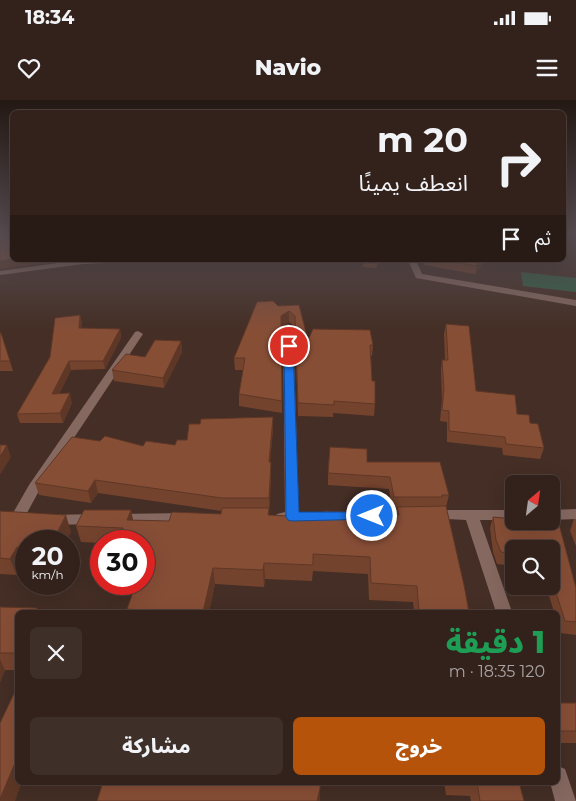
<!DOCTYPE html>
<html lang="ar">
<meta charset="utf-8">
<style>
body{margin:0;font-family:Montserrat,"Noto Sans Arabic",sans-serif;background:#3e2f29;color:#f1f3f6;direction:rtl;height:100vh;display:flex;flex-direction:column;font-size:19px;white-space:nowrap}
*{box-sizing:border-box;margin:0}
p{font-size:16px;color:#a9a4a3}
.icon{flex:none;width:28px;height:28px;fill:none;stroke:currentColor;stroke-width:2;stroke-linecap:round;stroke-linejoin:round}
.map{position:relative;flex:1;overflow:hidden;direction:ltr}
.sheet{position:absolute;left:15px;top:510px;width:545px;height:175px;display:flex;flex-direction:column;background:#33221c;border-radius:8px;box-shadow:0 5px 20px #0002,0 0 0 1px #4e3f3b;direction:rtl}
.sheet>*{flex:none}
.guide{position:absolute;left:10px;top:10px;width:556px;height:152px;border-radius:8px;box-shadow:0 5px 20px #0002,0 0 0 1px #4e3f3b;direction:rtl;background:#33221c;color:#f1f3f6;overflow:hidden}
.needle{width:32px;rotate:29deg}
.tools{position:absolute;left:505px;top:375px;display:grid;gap:10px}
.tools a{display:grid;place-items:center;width:55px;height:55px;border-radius:8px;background:#33221c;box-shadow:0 5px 20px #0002,0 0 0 1px #4e3f3b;font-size:25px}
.speed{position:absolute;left:15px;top:430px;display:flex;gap:10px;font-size:25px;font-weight:700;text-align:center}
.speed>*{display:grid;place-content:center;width:65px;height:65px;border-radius:50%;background:#33221c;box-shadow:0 5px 20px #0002,0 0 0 1px #4e3f3b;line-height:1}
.speed small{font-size:12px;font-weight:400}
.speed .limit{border:8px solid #d22;background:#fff;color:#111}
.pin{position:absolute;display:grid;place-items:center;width:42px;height:42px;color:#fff;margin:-21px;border:2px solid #fff;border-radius:50%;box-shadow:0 1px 5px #0007}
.me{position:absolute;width:55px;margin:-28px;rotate:270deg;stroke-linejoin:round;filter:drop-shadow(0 0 4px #0008)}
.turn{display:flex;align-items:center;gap:18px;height:105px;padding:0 15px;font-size:22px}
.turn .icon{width:65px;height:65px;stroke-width:2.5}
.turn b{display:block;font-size:35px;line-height:42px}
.then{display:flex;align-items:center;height:48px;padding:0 15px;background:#0003;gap:10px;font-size:19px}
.round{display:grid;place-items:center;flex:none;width:52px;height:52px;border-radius:8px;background:#3e2f29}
.headline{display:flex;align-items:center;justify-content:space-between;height:85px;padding:0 15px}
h1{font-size:30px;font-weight:800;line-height:38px;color:#1e9e55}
.button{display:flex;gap:10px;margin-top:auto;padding:10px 15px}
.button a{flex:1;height:58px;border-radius:8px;background:#b45309;color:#fff;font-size:20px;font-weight:800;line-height:58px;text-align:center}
.button a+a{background:#3e2f29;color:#f1f3f6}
.status{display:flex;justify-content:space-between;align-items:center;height:35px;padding:0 25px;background:#33221c;direction:ltr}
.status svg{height:14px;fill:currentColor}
header{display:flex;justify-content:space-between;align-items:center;height:65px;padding:0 15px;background:#33221c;font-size:22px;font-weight:800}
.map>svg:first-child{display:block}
.green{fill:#316045}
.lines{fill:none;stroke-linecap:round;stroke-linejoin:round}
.street{fill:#856860;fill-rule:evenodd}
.wall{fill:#74432e}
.shaded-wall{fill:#5e3726}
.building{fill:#874e36;stroke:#5e3726}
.route{fill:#1a73e8;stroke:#114b97}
</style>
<div class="status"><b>18:34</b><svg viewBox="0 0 49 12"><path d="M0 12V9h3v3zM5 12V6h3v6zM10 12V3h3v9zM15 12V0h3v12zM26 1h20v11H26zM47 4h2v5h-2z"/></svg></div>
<header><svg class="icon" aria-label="menu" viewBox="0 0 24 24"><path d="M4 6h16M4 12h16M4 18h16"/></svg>Navio<svg class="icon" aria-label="heart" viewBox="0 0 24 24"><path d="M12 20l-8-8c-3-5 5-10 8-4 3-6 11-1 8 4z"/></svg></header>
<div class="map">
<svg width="576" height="701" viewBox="0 0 576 701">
<rect width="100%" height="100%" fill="#442e25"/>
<path class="green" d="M521,172l55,6v14l-53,-6z"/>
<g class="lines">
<path class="street" d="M80,160h323l-4,2 -293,1 -23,1 -83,11v-4z
M408,160h8l6,14 154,26v6l-160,-28z
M288,224l5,3 6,185 46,1 2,3 -2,3 -5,2 -58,1 -5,-2 -2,-3 2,-3 8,-2 -2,-185z
M138,231l5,3 -103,155 -19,35h-10l-2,-4 20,-35 106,-153z
M576,409v10l-25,1v-10z
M432,410h82v10h-34l32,92h-16l-30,-92 -39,-2 -2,-3 2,-3z
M187,413l5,1 2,4 -2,4 -5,1 -72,1 -5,-1 -2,-4 2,-4 5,-1z
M95,414l5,1 2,4 -2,4 -5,1 -43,1 -5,-1 -2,-4 2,-4 5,-1z
M558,666l7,3 11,32h-21l-5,-19h8z"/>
</g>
<path class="wall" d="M363,160h15v4l-2,4 -13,-1z
M425,160h60l-10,14 -51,-9z
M299,205l9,35 65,5 -1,11h-1l1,25 3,23 -1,12 -41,-3v4l-35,-1 -3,-89 -6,-5 -8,5 1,86 -43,-7v-12l4,-24h-8l-1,-12 44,-52z
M80,215l2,9 -1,4 39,1 1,9 -16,31 -34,1 -12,24 13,9 -9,20h-43l-3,-9z
M446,224l30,67 41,23 13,9 14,25 -4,11 -37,-4 -1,-7 -55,-6v-20l-7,-1 2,-22 -1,-29 1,-10h3l-1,-26z
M0,233h1l12,38h-13z
M181,241l1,11 -18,36 -50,-7 -2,-11z
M273,317v12l-3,33h1v12l-2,41 55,3 72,-3 1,-6h-5l-3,-20 -61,-4v-12l39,-11 82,33 -3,12 23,105h-55l-1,-10 -44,-2 -1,-26 -55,-3 -1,10 -47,-2 -1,8 -49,-3 -6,28h-81l-1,-3 17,-25v-43h-43v2l-20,-1 -5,-16 55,-16 2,10 36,1 52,-7 1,-3 -124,-18 -7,10 -52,-8 -4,-12 108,-37 32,-1 12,-5 13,-16z
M0,411l71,21 -5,9h-40v23h-3l-6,11 -17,-1z
M493,417l21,2v2h21l24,3 17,64v47l-16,-2 -2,-8v-13h-4l-8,-26h5v-37h-37v17l-17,-2 -4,-12 -3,-24z
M574,419h2v27l-6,-15z
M0,507l37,1 2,4h-21v58h-13l-5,12z
M558,603h18v40h-18z
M444,682h75l5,19h-53l-1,-5 -24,-1z"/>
<path class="shaded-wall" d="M12,159v1h61l-73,9v-8z
M480,160h5l-10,14 1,-8z
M289,211v11l-8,5v-11z
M80,215l2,9 -1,12 -2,-8z
M120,229l1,9 -16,31 -2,-8z
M181,241l1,11 -18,36 -1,-10z
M69,261l2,9 -17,33 -2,-9z
M70,293l2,10 -9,20 -3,-10z
M273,317v12l-4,45v-12z
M7,345l4,12 -11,18v-18z
M271,362v12l-1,36 -1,-12z
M95,380l3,13 -7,10 -3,-12z
M131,410l3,16 -7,-6z
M66,415l5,17 -5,9h-13z
M17,447l6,17 -6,11 -7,-16z
M264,463l1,16 -1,8 -1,-17z
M213,468l2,16 -6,28h-6z
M0,559l5,11 -5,12z
M18,656v26h4l-7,19h-15v-2z
M320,689v12h-3z"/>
<path class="building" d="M6,133h6v26l-12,2v-27z
M363,160h15l-1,3h-13z
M443,160h37l-4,6z
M273,201l5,5 21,-1 9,35 5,-11 57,1 3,15h-3l2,36h3v23l-41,-3v4l-36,-2 -3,-87 -6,-5 -8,5 1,85 -43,-7 6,-36h-11l23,-56z
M80,215l-1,13 41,1 -17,32h-34l-17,33 18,-1 -10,20 -43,1 33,-57 5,-39z
M446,224l23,2 7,65 39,4 2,19 12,1 1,8 8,1 6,24 -38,-4 -1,-7 -56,-6v-20l-7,-1 2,-21 -2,-29h6z
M0,233h1l9,28h-10z
M155,240l26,1 -18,37 -51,-8 14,-16 19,3z
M273,317l-4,45h2l-2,36h-47l-127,-18 -7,11 -53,-8 37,-46 28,4 5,-5 38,10 3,-5 29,4 2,-5h10l2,-16h11l1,-5z
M0,345h7l-7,12z
M330,347l37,2v13h73l9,33h-7v2h-48l-4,-20 -62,-4z
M446,406l18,79 5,27h-50l-2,-26 -46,-3 -1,-26 -57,-3v11l-49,-2 -1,7 -50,-2 -10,44h-25l-51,-3 9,-25h8v-43h-25l4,-13 -47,-2 8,-16h47l-4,10 42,1 3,-9 49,2 1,-6h47l-1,7 56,3v-7l75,4 -2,-8z
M0,411l66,4 -13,26h-27v7l-9,-1 -7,12 -10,-1z
M493,417l21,2v2h21l24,3 17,64v34l-11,-1 -14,-44v-28h-37v5l-13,-2 -5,-12z
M0,507l37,1 -1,4h-18v41h-18z
M18,585v71l-18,43v-76z
M558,603h18v28h-15l-3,-10z
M103,682h217v7l-3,12h-220z
M477,682h42l5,19h-44z"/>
<linearGradient id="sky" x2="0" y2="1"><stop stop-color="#251914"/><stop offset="0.58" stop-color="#564c51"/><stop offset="1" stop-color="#564c51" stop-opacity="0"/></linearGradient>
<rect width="576" height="231" fill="url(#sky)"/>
<path class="route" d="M289,243l4,3 6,166h73l4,1 2,3 -2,3 -84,2 -4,-1 -2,-3 -2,-171z"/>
</svg>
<div class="tools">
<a><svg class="needle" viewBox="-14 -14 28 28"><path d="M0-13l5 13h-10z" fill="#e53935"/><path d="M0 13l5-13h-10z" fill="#a9a4a3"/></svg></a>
<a><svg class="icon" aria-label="search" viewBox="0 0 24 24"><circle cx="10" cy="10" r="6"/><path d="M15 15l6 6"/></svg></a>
</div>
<div class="speed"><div>20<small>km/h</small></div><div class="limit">30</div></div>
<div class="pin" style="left:289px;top:246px;background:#d93025"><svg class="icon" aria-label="arrive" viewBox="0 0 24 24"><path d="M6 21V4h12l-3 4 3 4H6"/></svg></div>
<svg class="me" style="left:372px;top:416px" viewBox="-20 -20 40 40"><circle r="17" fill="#1a73e8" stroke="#fff" stroke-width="3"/><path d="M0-11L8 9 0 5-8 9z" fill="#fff"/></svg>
<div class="guide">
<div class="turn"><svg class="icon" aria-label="right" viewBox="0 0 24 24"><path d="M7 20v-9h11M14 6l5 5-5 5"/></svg><div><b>20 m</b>انعطف يمينًا</div></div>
<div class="then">ثم<svg class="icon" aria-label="arrive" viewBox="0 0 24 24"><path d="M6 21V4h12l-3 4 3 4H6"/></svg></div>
</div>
<section class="sheet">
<div class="headline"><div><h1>1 دقيقة</h1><p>120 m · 18:35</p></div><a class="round"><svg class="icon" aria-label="close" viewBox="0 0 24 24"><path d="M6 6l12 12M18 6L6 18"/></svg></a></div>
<div class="button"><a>خروج</a><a>مشاركة</a></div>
</section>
</div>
